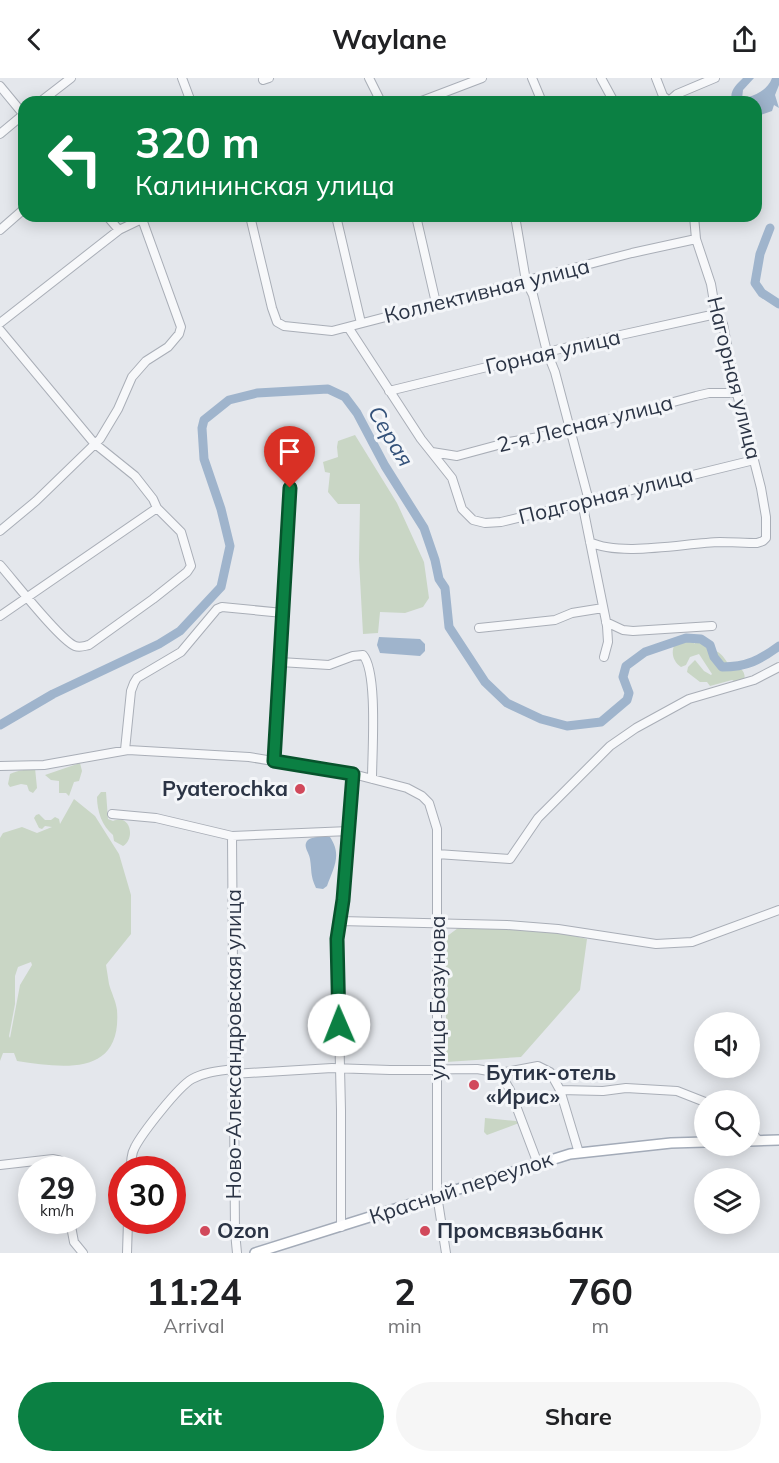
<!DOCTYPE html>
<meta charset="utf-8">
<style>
body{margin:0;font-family:Mulish,sans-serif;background:#f6f6f6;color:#202124;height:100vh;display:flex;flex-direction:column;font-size:22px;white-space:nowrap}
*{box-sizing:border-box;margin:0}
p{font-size:20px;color:#757577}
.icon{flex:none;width:33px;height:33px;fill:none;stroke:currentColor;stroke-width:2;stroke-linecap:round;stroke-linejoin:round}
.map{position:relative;height:1175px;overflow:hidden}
.sheet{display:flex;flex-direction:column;background:#fff;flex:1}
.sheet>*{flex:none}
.top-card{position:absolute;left:18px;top:18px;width:744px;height:126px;border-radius:18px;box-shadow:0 3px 15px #0003;background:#0b8043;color:#fff;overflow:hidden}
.buttons{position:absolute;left:694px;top:934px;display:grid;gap:12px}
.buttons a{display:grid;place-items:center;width:66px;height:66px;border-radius:50%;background:#fff;box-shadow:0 3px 15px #0003;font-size:30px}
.speed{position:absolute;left:18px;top:1078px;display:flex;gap:12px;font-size:30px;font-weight:700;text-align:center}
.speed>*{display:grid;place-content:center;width:78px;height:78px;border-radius:50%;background:#fff;box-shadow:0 3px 15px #0003;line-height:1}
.speed small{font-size:15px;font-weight:400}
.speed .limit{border:9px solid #d22;background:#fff;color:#111}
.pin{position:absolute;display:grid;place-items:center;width:51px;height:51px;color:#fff;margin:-62px -26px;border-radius:50% 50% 50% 0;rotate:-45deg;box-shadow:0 0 6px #0007}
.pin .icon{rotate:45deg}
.me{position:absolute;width:66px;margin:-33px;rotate:359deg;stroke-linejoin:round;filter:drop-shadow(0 0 4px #0008)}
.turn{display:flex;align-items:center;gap:21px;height:126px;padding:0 18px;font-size:27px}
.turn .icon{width:78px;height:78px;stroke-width:2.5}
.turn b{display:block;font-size:42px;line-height:51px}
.eta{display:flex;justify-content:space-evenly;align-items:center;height:102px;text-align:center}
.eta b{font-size:36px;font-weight:700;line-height:42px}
.action{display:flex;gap:12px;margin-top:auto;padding:12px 18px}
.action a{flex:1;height:69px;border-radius:36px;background:#0b8043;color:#fff;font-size:24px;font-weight:700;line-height:69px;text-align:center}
.action a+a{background:#f6f6f6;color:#202124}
header{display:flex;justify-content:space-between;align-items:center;height:78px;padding:0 18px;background:#fff;font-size:27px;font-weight:700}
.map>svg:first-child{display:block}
.green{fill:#c9d6c5;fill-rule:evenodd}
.water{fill:#9fb4cc}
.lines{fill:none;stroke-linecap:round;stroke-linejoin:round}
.river{stroke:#9fb4cc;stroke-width:9}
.minor-casing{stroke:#a9aeb7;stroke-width:10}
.major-casing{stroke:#a3abb8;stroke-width:12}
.minor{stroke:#f7f8fa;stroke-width:8}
.major{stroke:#fff;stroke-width:9}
.route-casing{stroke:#07532c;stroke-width:15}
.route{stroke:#0b8043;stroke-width:10}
.poi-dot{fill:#d1495b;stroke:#f4f6f9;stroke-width:2}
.labels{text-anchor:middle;stroke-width:6;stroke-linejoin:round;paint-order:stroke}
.street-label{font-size:21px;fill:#2b3445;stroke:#f4f6f9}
.poi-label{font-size:21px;font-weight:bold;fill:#2b3445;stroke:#f4f6f9;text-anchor:start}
.water-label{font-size:22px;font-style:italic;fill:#34527a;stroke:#f4f6f9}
</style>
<header><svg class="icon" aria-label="back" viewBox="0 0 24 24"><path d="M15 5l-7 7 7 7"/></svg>Waylane<svg class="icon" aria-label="share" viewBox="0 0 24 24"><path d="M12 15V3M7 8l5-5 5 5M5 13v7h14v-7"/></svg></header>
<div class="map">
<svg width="779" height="1175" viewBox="0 0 779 1175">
<rect width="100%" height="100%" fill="#e4e7ec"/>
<path class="green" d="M355,357l42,68 27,59 5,36 -6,9 -18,6 -25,-1 -2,21 -15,1 -4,-74 1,-56h-22l-10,-12 2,-19 -5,-1 -2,-10 15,-5 -1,-10 1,-6z
M681,559h9l5,7v-5l5,-2 10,13c15,1 14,13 25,20l3,-3c5,2 8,8 6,13l-8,2 -4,-2 -22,6 -3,-4h-7l-13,-10 1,-5 7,-7 9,11 7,4 1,-1 -13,-20 -9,3 -4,8 -5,2c-11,-8 -11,-21 0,-30z
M80,685l2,8 -3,10 -5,1 -5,14 -3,-3h-7v-12l-8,-1 -6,-5z
M35,690l2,20 -4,5 -4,-2 -2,-6 -6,-1 -11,3 -2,-3 2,-10c8,-4 16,-4 25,-6z
M101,714h5l2,27 5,2c17,-8 23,17 10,25l-9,-5 -1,-6c-11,-9 -16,-24 -16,-38z
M74,721l21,17 24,38 12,41v39l-25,31c1,6 2,13 3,19 2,8 7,17 8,26 5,67 -54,58 -100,51l-3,-8h-11l-3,8v-223l3,-5 19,-6 15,6 15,-6 -7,-1 -3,3 -3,-1 -5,-10 2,-3 3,-1 6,6h6l4,-3 4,2 1,5zM31,884l1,3 -12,20 -10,53 -1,-2 6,-32v-28l3,-9z
M458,850l91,2 38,9 -7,51 -59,67 -75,5v-125z
M485,1040l31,3 3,2 -32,12 -3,-3z"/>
<path class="water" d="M743,0h11l-11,12 -1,9 -6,3 -4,-2c-3,-9 5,-16 11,-22z
M772,0h7v7l-4,10 4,13 -5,-3 -2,6 -14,5 -2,-1v-13h-9l1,-5c10,-3 20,-8 24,-19z
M379,559l41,2 5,5v7l-5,5 -40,-3 -3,-8z
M323,758l7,1c12,18 4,30 -3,49l-4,3 -7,-1c-6,-13 -4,-17 -6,-29 -1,-7 -8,-13 -2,-19 4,-3 10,-3 15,-4z"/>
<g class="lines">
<path class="river" d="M770,150l-10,26 -5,29 7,10 17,11
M0,647l53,-31 106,-50 21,-13 41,-44 9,-41 -9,-37 -17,-50 -2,-31 2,-8 25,-20 28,-7 71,-4 17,8 12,16 28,53 39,62 11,32 4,19 6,9 4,39 36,55 22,21 34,16 26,7 34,-4 26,-22 2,-7 -6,-16 3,-11 19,-14 41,-14 15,1 9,6 4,12 8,10c25,0 38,-7 57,-21"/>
<g class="minor-casing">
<path id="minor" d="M182,0l9,24
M369,0l12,24
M532,0l10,24
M601,0l13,24
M656,0l7,18 5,4
M263,2l6,-2
M0,8l24,29
M40,24l31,-24
M419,24l63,-24
M668,24l9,-8 38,-16
M0,56l24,-20
M107,138l12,14
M250,138l22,92 5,14 7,4 48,5 300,-78 64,-14
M336,138l25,107
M416,138l20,87
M515,138l11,65 7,14 14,57 8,20 34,129
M0,152l24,-21
M0,245l119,-93 29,-14
M348,249l73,112 31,39 10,31 11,11 12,3 16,-1 253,-62
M0,252l94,113 41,33 18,23 4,9 24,24 10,34 -4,6 -34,27 -64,46c-5,1 -9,3 -14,1 -15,-6 -61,-65 -75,-81
M389,313l102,-25 24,-3 32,-11 60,-14 109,-24
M432,374l25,4 52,-14 36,-6 151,-40 13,-3h28
M582,424l25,124 1,16 -4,15
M0,453l36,-30 64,-62 18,-30 14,-32 14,-16 22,-14 11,-13 2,-7 -39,-108
M590,464c30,15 95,1 130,0 12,0 25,1 37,1l6,-2 3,-3v-21l-5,-29 -27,-106 -11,-58 -7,-10 -5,-30 -15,-45 -2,-23
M0,538l157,-108
M606,544l17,8 10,1 79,-5
M479,550l76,-8 17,-7 31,-5
M280,584l49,3 24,-9 10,-1c15,17 9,98 9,124
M125,672l6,-59 3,-8 3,-5 44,-26 36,-43 5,-2 61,6
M274,683l16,-288
M0,688l44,-1 84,-15 121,7 104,17 54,14 15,8 7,7 8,26v366l9,58
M112,736l44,4 76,18 117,-5
M232,758l3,396 2,21
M437,776l73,5 28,-41 72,-72 26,-18 53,-29 65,-19 25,-13
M340,843l167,4 51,4 98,15 36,-2 87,-32
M500,995l10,17 28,74
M233,996l99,-6 58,2 87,-1 23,4 38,-7 12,6 10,18 43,1 23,-3 51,3 28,11
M560,1012l19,63
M750,1052l8,10
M0,1087l53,-6c9,1 14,4 18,11
M131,1092c0,-8 0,-16 4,-23 8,-15 43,-60 57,-68 12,-7 27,-8 41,-10
M70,1143l4,21 9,11
M341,1149v-117l-4,-171 6,-39 10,-126
M127,1175l1,-32"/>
</g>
<g class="major-casing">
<path id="major" d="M750,1063l29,-1
M255,1175l315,-99 101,-11 34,-1"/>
</g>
<use href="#minor" class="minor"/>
<use href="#major" class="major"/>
</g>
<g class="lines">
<g class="route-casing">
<path id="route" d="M290,410l-16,273 79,13 -10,126 -6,39 2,86"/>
</g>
<use href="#route" class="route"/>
</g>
<g class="poi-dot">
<circle cx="300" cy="711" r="6"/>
<circle cx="474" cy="1007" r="6"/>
<circle cx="205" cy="1153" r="6"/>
<circle cx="425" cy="1153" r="6"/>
</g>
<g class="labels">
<g class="street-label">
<text transform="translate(487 213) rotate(-14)" y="7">Коллективная улица</text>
<text transform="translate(553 274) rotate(-13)" y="7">Горная улица</text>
<text transform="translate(734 300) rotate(76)" y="7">Нагорная улица</text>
<text transform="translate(585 346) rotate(-14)" y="7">2-я Лесная улица</text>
<text transform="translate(606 418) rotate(-14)" y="7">Подгорная улица</text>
<text transform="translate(438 920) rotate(-90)" y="7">улица Базунова</text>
<text transform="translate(234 966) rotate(-90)" y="7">Ново-Александровская улица</text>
<text transform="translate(461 1110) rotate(-18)" y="7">Красный переулок</text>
</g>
<g class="poi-label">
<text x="288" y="718" text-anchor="end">Pyaterochka</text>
<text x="486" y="1002">Бутик-отель<tspan x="486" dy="24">«Ирис»</tspan></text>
<text x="217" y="1160">Ozon</text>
<text x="437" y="1160">Промсвязьбанк</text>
</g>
<g class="water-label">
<text transform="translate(391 358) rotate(59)" y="8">Серая</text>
</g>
</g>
</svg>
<div class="buttons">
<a><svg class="icon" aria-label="sound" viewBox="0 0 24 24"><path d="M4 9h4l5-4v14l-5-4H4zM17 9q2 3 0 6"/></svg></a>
<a><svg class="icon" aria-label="search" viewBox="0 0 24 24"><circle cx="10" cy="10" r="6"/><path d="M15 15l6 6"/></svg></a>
<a><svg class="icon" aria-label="layers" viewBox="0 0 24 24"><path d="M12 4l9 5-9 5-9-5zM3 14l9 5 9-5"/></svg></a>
</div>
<div class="speed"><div>29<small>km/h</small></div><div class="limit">30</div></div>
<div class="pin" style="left:290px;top:410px;background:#d93025"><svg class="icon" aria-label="arrive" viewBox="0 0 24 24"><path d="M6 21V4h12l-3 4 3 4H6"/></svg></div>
<svg class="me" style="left:339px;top:947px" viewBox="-20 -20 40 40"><circle r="19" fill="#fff"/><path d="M0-13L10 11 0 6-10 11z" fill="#0b8043"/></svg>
<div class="top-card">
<div class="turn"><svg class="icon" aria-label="left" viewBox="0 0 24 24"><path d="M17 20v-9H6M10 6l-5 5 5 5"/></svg><div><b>320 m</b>Калининская улица</div></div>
</div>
</div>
<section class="sheet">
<div class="eta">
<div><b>11:24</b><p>Arrival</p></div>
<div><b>2</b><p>min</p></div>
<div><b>760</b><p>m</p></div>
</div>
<div class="action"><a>Exit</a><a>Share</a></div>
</section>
